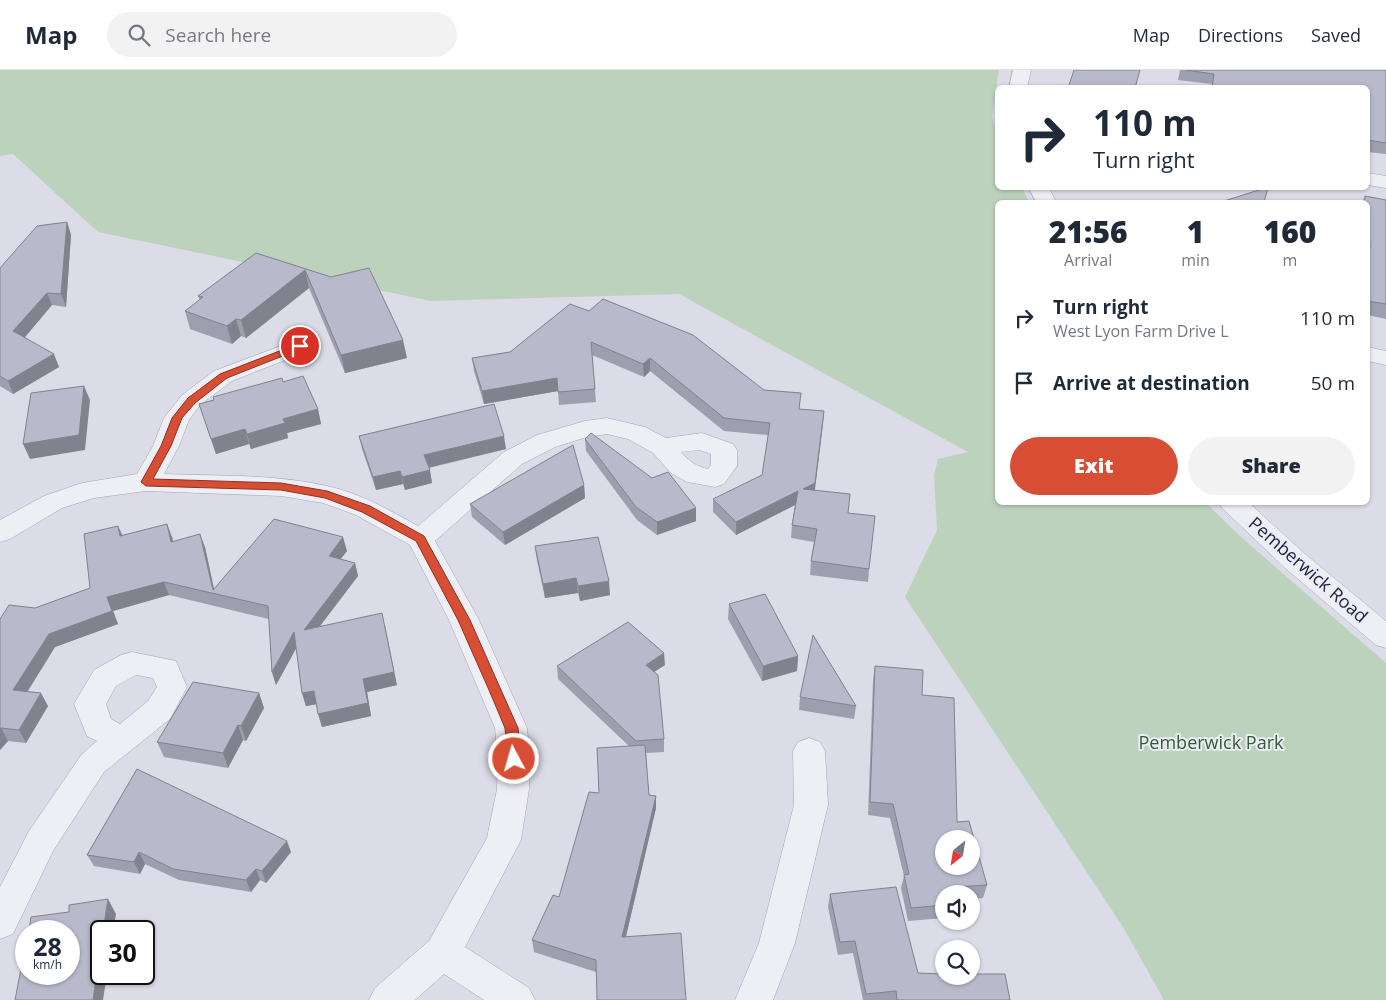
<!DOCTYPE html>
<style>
body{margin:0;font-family:"Open Sans",sans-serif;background:#f2f2f3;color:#1f2937;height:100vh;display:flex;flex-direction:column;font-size:19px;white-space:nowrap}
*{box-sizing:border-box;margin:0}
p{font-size:16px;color:#747a83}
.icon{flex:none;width:28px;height:28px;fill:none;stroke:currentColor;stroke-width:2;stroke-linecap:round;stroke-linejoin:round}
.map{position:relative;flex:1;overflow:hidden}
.sheet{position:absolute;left:995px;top:130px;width:375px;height:305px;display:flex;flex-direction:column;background:#fff;border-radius:8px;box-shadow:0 1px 4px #0004}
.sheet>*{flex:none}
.top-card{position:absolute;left:995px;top:15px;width:375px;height:105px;border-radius:8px;box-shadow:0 1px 4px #0004;background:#fff;color:#1f2937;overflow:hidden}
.needle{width:32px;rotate:210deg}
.buttons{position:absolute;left:935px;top:760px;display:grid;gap:10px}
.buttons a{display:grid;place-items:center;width:45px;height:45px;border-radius:50%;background:#fff;box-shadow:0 1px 4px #0004;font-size:25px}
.speed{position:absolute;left:15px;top:850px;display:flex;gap:10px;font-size:25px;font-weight:700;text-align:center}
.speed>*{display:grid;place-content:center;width:65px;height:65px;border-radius:50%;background:#fff;box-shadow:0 1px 4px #0004;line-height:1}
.speed small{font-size:12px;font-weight:400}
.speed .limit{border:2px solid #111;border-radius:8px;background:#fff;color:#111}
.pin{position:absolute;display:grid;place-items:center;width:42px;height:42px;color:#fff;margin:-21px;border:2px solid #fff;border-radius:50%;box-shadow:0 1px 5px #0007}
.me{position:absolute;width:55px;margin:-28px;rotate:354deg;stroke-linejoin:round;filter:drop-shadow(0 0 4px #0008)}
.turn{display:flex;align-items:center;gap:18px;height:105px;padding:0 15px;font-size:22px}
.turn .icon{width:65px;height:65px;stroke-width:2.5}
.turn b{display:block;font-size:35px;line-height:42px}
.eta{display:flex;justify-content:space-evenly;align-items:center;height:85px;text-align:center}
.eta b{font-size:30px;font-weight:800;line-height:35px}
.action{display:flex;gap:10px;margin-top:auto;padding:10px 15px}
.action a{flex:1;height:58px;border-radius:30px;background:#d84e35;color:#fff;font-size:20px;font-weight:800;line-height:58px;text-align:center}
.action a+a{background:#f2f2f3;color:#1f2937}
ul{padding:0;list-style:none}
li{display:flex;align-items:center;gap:15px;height:65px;padding:0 15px}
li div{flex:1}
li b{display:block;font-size:19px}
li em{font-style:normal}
header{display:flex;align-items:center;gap:30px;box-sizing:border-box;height:70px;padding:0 25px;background:#fff;border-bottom:1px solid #e0e1e3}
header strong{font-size:24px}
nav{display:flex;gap:28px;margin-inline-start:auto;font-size:18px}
.search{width:350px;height:45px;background:#f2f2f3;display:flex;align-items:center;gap:12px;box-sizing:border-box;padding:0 18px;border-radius:28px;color:#747a83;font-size:19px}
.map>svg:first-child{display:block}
.green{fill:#bcd2bd}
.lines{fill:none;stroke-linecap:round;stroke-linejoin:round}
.minor-casing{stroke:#a4a5b4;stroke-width:1}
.minor{fill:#eeeef5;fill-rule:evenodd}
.wall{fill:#9e9fae}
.shaded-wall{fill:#81828d}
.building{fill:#b8b9ca;stroke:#81828d;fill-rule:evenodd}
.route{fill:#d84e35;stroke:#8c3322}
.labels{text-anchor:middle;stroke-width:4;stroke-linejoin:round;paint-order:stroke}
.street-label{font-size:18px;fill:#24263e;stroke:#ebecf5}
.park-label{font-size:18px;fill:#315b35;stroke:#ebecf5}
</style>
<header>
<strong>Map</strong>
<div class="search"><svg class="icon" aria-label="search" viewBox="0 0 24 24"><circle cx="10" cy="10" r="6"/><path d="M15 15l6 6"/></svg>Search here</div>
<nav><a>Map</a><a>Directions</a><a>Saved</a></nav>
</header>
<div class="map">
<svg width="1386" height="930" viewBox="0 0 1386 930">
<rect width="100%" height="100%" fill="#dbdce7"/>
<path class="green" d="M0,0h999l-7,47 5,14 1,57h24l7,14h-31v300l208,1 36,35 144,125v337h-222l-41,-73 -218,-330 32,-67 -3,-55 4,-16 30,-7 -289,-158 -248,7 -333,-69 -85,-78 -13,2z"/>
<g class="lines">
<g class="minor-casing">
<path id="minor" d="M1013,0h18l-4,18h-18z
M1368,103l18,3v12l-18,-3z
M1029,118h20l7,14h-20z
M300,269l8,2 4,5 -4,5 -76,30 -32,24 -11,15 -10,26 -15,28c54,2 110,0 163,12 33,7 62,24 91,40l86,-74 33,-17 48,-14 22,-3 38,9 21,11 36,-5 31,11 4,6v16l-13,18 -9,3 -28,-5 -16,-9 -18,-20 -25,-14 -21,-5 -20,3 -32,10 -33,17 -87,77 44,79 48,108 3,31 -1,30 -8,51 -56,107 64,41 6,12h-51l-40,-26 -29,26h-46l6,-12 54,-47 58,-103 10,-49 1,-30 -3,-31 -46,-108 -39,-75 -54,-30 -33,-12 -42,-7 -135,-5 -52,7 -32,10 -52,31 -10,3v-22l44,-24 38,-13 55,-9 16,-28 11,-28 18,-23 32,-24zM700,380l11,4v11l-3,4c-11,-2 -19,-8 -27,-17z
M1368,277l18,4v14l-18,-4z
M1218,432h30l57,52 81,67v27l-10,-3 -91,-77 -63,-60z
M132,582l44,9 11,26 -17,32 -66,53 -51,79 -40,83 -13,5v-52l29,-56 53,-77 15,-13 -10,-5 -13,-32 20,-34 27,-15zM136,605l17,3 4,9 -9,14 -28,23 -9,-5 -5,-15 10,-18z
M809,668l11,4 5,9 3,54 -33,138 -22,57h-38l24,-57 35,-138 -1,-54 5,-9z"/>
</g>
<use href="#minor" class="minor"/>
</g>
<path class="wall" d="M1180,0h206v84l-18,-2v-64h-157l1,-4 -34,-4z
M1365,126l21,4v119l-18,-4v-113h-6z
M67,152l4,13 -5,72 -14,-2 -27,32 34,30 -46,27 -13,-8v-118z
M256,183l75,24 76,81 -62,15 -36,-85 -63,50 -5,-2 -9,8 -42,-15 -5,-18 15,-11 -2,-4z
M570,234l194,86 36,19 24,2 -9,79 33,23 21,56 -1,13 -58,-7 1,-14 3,-19 -23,-4 1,-13 3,-20 -59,30 -23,-23v-13l49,-24 6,-40 -44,-4 -74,-60 -6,6 -52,-22 4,47 -37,3 -1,-14 -74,13 -10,-33 -2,-13 38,-6z
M283,312l35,27 3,15 -34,9 1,5 -37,11 -2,-5 -33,10 -17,-50z
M359,366l147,13 -77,19 3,15 -27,7 -2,-6 -27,6 -14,-41z
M585,369l67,39 44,30v13l-39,14 -20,-15 -51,-69z
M584,415l1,13 -80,47 -33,-28 -2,-13z
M118,456l4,9 50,2 1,4 32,6 9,42 133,-38 -7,8 15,4 3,13 -38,50 77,59 -30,7 4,24 -49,11 -6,-23 -10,2 -4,-13 -6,-45 -20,37 -4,-13 -3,-53 -100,-24 -56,16 5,13 -63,23 -27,44 20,15 -22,37 -18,-2 -8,9v-131l35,-11 55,-20z
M535,476l75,49 -30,6 -2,-8 -33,5 -8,-37z
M729,534l69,52 -1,15 -35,10 -34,-62z
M665,595l-11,7 10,67v13l-18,1 3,42 7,1v12l-30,128 -30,36 -62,-20 -2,-12 27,-43 40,-104 30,-47 -71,-67 -1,-13z
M875,596l47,29 35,127 30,63 -4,13 -12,1v-5h-27v24l-36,3 -7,-33 3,-12 -14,-58 -22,-3 5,-135z
M259,623l5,15 -18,33 -3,-1 -15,28 -64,-11 -7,-15z
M800,627l56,9 -2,13 -55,-9z
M137,699l154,83 -25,31 -6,-3 -9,12 -72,-12 -34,-16 -5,10 -46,-8 -7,-11z
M830,824l88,79 92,27h-147l-10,-47 -15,2 -10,-48z"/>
<path class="shaded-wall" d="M67,152l4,13 -5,72 -5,-13z
M305,200l4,18 -63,50 -5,-18z
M47,223l5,12 -33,39 -6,-13z
M236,249l5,17 -9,8 -5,-18z
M403,270l4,18 -62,15 -4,-18z
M54,284l5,13 -46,27 -5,-13z
M650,288v13l-6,6 -1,-13z
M557,308l1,13 -74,13 -2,-13z
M84,316l6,14 -5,50 -55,9 -7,-15z
M318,339l3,15 -34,9 1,5 -37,11 -4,-15 36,-15z
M824,341l-1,13 -9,72 -11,-7z
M245,359l4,15 -33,10 -5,-15z
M504,366l2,13 -80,19 -2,-13z
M430,400l2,13 -27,7 -3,-13z
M400,401l3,13 -27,6 -3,-13z
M584,415l1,13 -80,47 -2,-13z
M798,421l-1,13 -61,31v-13z
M696,438v13l-39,14v-13z
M167,454l5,13 4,18 -5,-13z
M118,456l6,13 -4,-3z
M200,464l5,13 10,47h-1z
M343,467l4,14 -14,18 -4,-13z
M355,493l3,13 -51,67 -3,-13z
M576,508l2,15 -33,5 -2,-14z
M609,511l1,14 -30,6 -2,-15z
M164,512l5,13 -56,16 5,13 -63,23 -35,56 -7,-13 36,-56 58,-37z
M385,556l12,59 -30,7 4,24 -49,11 -4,-13z
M294,562l4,13 -22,40 -4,-13z
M664,583l1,12 -19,12v-12z
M798,586l-1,15 -35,10 1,-15z
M314,621l4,13 -12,2 -4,-13z
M41,623l7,13 -22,37 -7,-13z
M259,623l5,15 -18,33 -5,-15z
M238,655l5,15 -15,28 -5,-15z
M1,658l7,13 -8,9v-21z
M656,726v12l-33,141 -1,-12z
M287,771l4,11 -25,31 -4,-12z
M139,782l6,12 -5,10 -6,-12z
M256,799l4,11 -9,12 -5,-12z
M108,829l8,15 -3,17h-10z
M101,874v30h6l-4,26h-10z"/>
<path class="building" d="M1074,0h66l-5,18h-67z
M1186,0h200v73l-18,-3v-52h-156l2,-14z
M1265,118h3l-4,14h-43z
M1365,126l21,4v104l-18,-3v-44l2,-11 -2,-25v-19h-3z
M67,152l-6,72 -14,-1 -34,38 41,23 -46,27 -8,-5v-108l37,-42z
M256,183l75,24 38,-9 34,72 -62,15 -36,-85 -64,50 -5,-1 -9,7 -42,-15 18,-14 -5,-1z
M603,229l90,36 71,55 37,3 -2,16 25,2 -9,72 -12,6 47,5 -2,19 27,3 -6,53 -58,-8 6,-32 -25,-4 6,-34 -62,31 -23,-23 49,-24 8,-52 -46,-5 -74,-60 -7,6 -52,-22 4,47 -37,3 -1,-14 -75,13 -10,-33 38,-6 60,-48 19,7z
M303,306l15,33 -35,10 2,4 -38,11 -2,-5 -34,10 -12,-35 15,-4 -1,-3 69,-19 1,4z
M84,316l-5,49 -56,9 8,-51z
M494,334l10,32 -80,19 6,15 -28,7 -2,-6 -27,6 -14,-41z
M591,363l61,45 16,-6 28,36 -39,14 -21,-15 -51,-68z
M573,375l11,40 -81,47 -33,-28z
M274,449l69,18 -14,19 26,7 -51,67 78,-17 12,59 -31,7 5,24 -50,11 -4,-23 -12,2 -8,-61 -22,40 -4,-66 -104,-24 -57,15 5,14 -63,23 -36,56 28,3 -22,37 -18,-2 -1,1v-110l9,-14 26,3 55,-20 -6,-54 34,-8 2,10 47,-12 4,18 29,-8 13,56z
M598,467l11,44 -31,5 -2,-8 -33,6 -8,-38z
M765,524l33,62 -35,10 -34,-62z
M628,552l36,31 -18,12 12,10 6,64 -28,2 -79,-75z
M813,565l43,71 -56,-9z
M875,596l48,4 -1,25 32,3 3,124 12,-1 18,64 -32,2 1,7h-12v11l-33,3 -7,-33 5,-1 -16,-70 -23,-2zM944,769h27v27h-27z
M193,612l66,11 -18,33 -3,-1 -15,28 -66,-11z
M645,675l4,50 7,1 -34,141 59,-4 5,67h-89l-1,-40 -64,-20 21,-45 6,2 30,-105 10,1 -2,-45z
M137,699l150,72 -25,30 -6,-2 -10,11 -73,-11 -34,-17 -5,10 -47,-7z
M896,817l22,86 26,1v2h27v-2h34l5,26h-113l-1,-9 -30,3 -11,-53 -15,1 -10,-48z
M108,829l-5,32h-2v13l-8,56h-78l11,-57v31h43v-43h-40l2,-14 38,-5v-7z"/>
<path class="route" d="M300,273l5,3 -2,2 -76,30 -32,25 -13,15 -11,28 -18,33 128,4 46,8 43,15 54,30 46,84 31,70 17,38 3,31 -2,4 -5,2 -4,-2 -2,-4 -3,-31 -16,-38 -31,-70 -42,-79 -54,-29 -37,-14 -44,-8 -135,-4 -5,-4 20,-36 11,-28 16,-20 32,-24z"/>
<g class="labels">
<g class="street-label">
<text transform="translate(1308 500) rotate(41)" y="6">Pemberwick Road</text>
</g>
<g class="park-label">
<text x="1211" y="679">Pemberwick Park</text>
</g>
</g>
</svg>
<div class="buttons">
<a><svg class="needle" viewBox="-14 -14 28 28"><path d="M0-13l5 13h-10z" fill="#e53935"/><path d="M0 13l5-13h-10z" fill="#747a83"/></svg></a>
<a><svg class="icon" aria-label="sound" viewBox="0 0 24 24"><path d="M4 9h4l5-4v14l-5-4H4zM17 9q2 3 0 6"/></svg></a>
<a><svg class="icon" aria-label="search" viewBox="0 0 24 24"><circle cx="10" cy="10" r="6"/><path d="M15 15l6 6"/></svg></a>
</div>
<div class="speed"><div>28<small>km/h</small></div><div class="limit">30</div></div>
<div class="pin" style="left:300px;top:276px;background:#d93025"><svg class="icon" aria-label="arrive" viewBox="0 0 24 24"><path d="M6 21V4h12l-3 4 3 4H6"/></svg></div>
<svg class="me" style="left:514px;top:689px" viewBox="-20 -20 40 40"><circle r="17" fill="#d84e35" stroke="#fff" stroke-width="3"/><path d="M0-11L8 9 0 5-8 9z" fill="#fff"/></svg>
<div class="top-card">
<div class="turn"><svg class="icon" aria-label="right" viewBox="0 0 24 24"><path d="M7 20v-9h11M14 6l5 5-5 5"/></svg><div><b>110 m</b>Turn right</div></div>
</div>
<section class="sheet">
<div class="eta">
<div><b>21:56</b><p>Arrival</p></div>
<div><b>1</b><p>min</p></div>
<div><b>160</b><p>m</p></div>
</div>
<ul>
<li><svg class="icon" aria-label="right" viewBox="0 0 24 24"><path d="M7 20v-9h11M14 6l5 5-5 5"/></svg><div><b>Turn right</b><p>West Lyon Farm Drive L</p></div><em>110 m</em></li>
<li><svg class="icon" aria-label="arrive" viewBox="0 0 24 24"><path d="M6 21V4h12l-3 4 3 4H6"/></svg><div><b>Arrive at destination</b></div><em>50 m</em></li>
</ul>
<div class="action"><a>Exit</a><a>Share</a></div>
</section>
</div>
